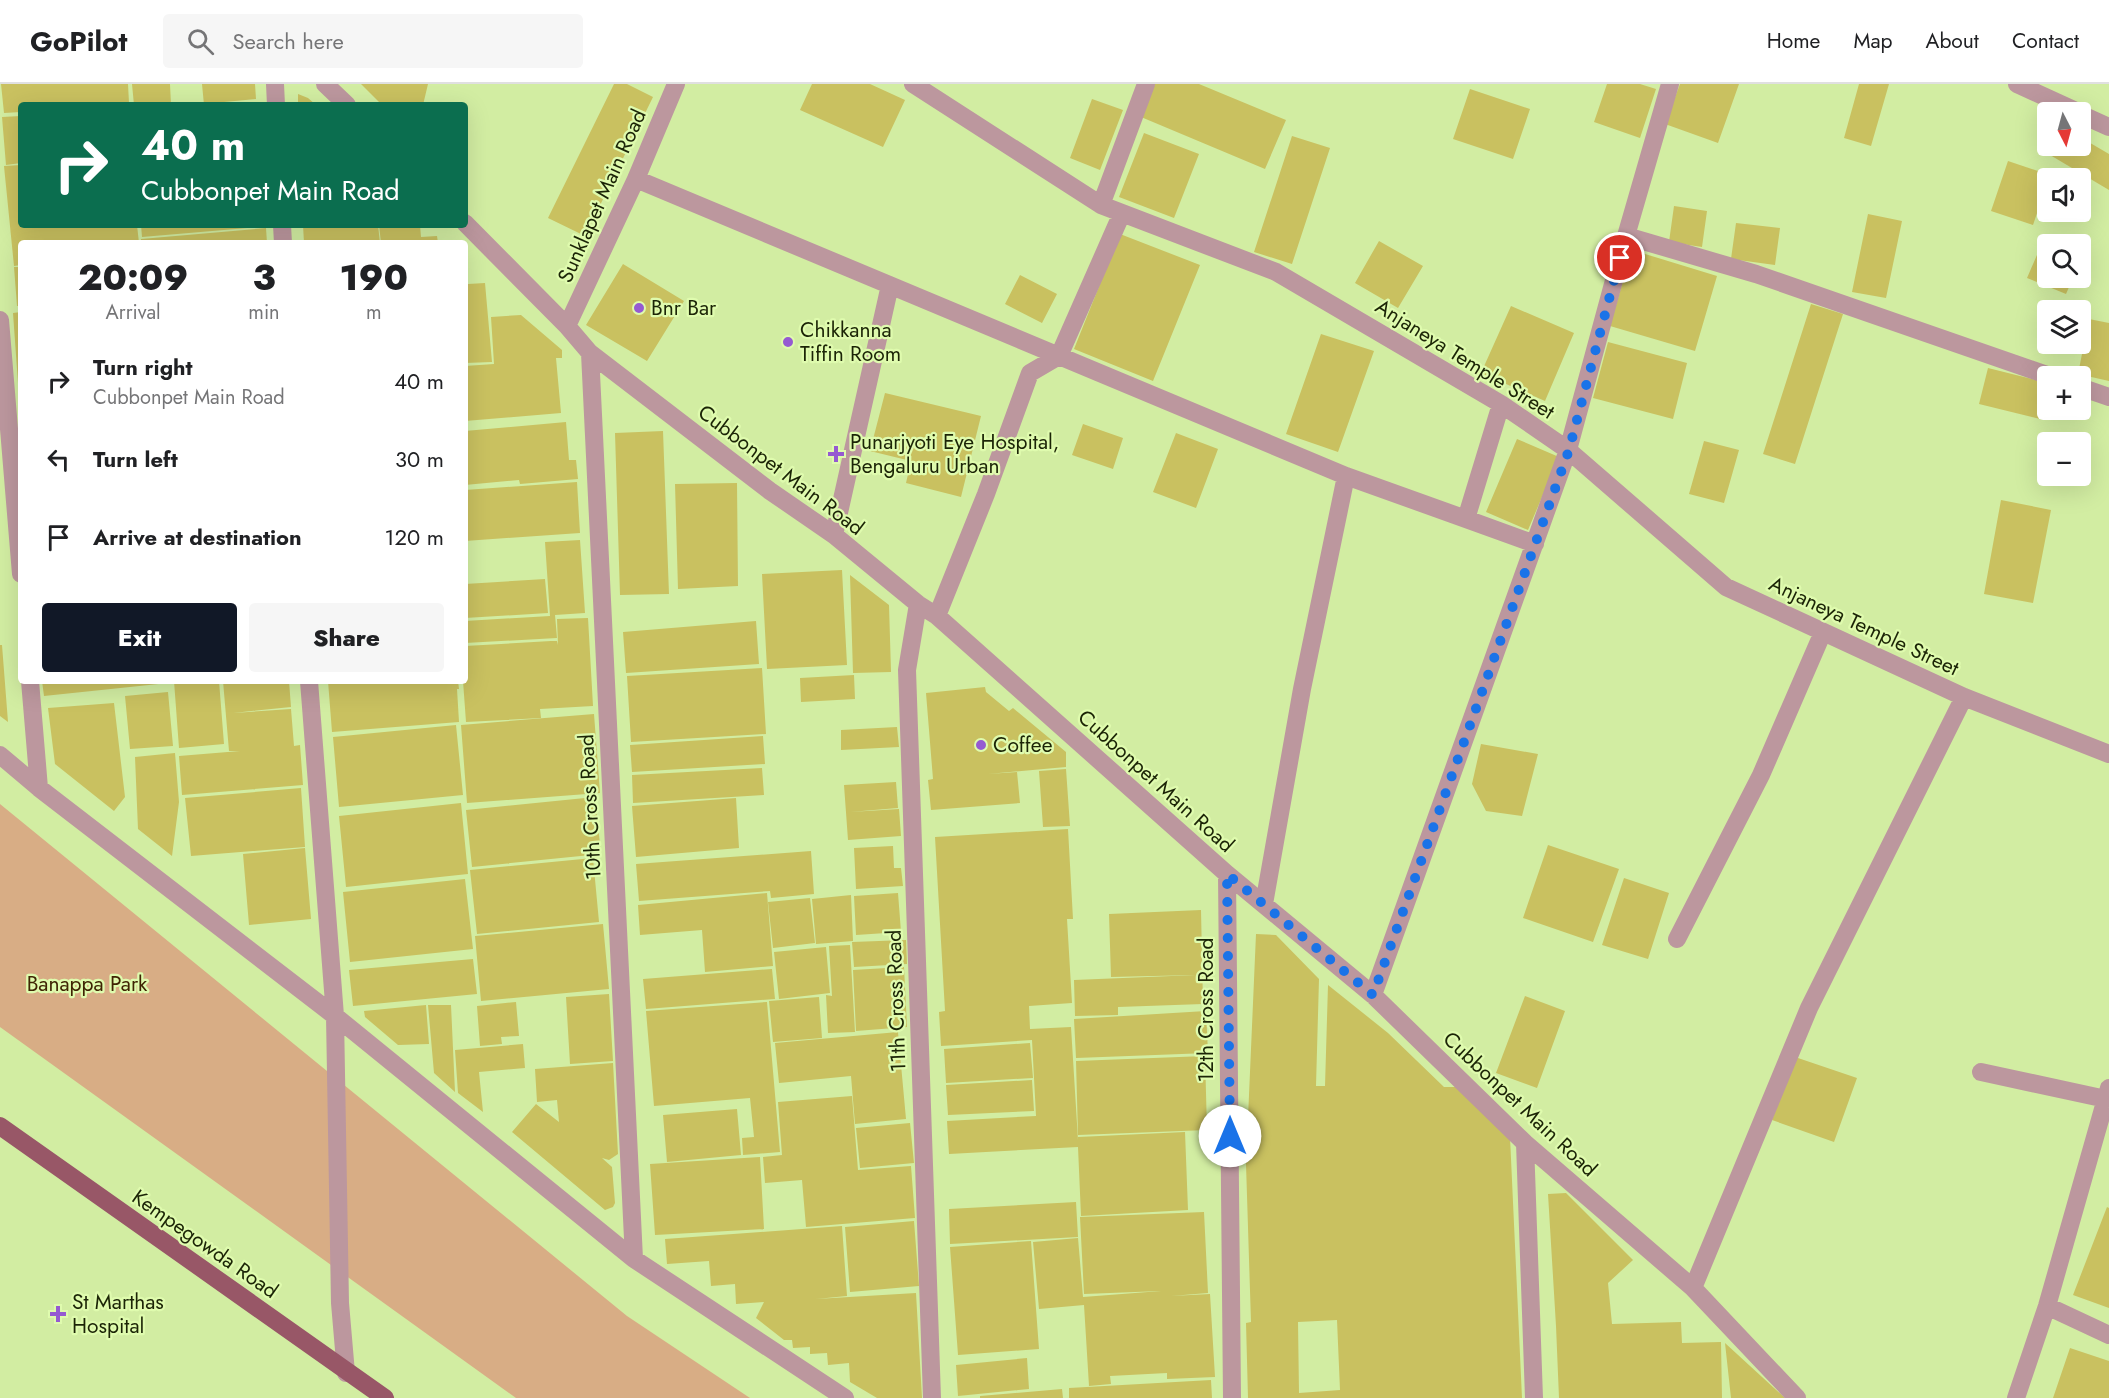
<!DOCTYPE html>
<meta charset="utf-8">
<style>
body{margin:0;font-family:Jost,sans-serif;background:#f6f6f6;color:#202124;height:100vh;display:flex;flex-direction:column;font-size:22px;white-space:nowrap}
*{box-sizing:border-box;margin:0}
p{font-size:20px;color:#757577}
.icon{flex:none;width:33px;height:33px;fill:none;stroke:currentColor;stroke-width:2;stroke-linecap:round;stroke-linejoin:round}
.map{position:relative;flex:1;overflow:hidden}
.drawer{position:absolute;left:18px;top:156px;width:450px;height:444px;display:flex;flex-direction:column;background:#fff;border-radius:6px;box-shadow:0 6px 24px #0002}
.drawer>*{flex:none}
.guide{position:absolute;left:18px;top:18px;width:450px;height:126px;border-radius:6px;box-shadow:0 6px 24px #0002;background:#0b6e4f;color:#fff;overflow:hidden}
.needle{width:39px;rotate:174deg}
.controls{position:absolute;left:2037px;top:18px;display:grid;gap:12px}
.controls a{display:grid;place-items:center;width:54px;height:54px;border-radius:6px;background:#fff;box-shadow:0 6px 24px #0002;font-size:30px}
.pin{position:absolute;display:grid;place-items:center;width:51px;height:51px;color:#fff;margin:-26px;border:3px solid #fff;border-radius:50%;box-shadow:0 2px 6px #0007}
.me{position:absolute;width:66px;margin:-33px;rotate:0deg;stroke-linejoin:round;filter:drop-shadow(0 0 4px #0008)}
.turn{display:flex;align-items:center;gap:21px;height:126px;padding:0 24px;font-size:27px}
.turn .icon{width:78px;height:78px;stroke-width:2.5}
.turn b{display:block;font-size:42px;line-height:51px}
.eta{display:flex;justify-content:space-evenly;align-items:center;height:102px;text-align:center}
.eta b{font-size:36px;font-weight:800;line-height:42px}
.primary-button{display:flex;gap:12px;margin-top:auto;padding:12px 24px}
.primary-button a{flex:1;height:69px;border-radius:6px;background:#111827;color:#fff;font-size:24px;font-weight:800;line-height:69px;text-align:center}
.primary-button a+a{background:#f6f6f6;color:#202124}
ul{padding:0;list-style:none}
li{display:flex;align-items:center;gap:18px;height:78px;padding:0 24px}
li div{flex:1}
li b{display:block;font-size:22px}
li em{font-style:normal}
header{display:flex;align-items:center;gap:36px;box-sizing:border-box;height:84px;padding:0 30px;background:#fff;border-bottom:2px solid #e0e0e0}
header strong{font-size:28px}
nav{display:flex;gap:33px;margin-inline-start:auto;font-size:21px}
.search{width:420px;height:54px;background:#f6f6f6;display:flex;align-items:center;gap:15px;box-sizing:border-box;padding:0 21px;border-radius:6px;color:#757577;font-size:22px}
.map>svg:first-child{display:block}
.green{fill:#d8ad85}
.building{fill:#c9c160;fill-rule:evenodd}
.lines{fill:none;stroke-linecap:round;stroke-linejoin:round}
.minor{stroke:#bc979e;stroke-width:18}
.major{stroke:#985767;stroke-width:18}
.route{stroke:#1a73e8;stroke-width:10;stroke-dasharray:0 18}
.poi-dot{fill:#955ad1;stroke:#dffbae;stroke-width:2}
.labels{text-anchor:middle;stroke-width:4.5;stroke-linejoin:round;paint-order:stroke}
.street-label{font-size:21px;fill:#1b2406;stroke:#dffbae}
.poi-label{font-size:21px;fill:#1b2406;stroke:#dffbae;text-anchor:start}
.park-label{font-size:21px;fill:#3f2304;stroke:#dffbae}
</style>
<header>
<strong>GoPilot</strong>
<div class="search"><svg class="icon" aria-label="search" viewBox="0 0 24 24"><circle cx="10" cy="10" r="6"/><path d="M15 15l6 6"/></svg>Search here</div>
<nav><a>Home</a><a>Map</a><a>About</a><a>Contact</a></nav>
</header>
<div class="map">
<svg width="2109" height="1314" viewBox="0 0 2109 1314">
<rect width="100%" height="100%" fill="#d2eda2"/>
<path class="green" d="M0,720l627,512 123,82h-234l-516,-371z"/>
<path class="building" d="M1,0h127l1,19 -108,2v7l-17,1z
M132,0h38l1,21h-37z
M202,0h53l1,15 -32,3v2l-20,1z
M361,0h67l-5,21h-41z
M614,0h13l26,13 -68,139 -37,-18z
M812,0h58l35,16 -22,47 -83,-37z
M1155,0h44l87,36 -21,49 -124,-52z
M1607,0h33l16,5 -16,49 -46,-16z
M1680,0h59l-21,59 -53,-19z
M1859,0h30l-18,62 -27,-8z
M1470,5l60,20 -17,50 -60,-20z
M298,10l10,4 8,7h-18z
M1092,15l31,11 -23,60 -30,-12z
M21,32v47l-15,2 -4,-48z
M1144,49l55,21 -25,64 -55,-21z
M1292,52l38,12 -38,116 -38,-12z
M2080,53l29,17v36l-64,-38 4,-6h31z
M2008,77l42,14 -17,50 -42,-14z
M21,81v60h116l2,18h-118v22l-7,1 -10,-100z
M1674,122l33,5 -5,36 -33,-5z
M1868,130l34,7 -16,77 -34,-6z
M1736,139l44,5 -5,37 -44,-6z
M141,141h117v2l-116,10z
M303,141h75l2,18h-76z
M379,141h41l1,12 16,-1 1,7h-57z
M266,144l1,15h-126v-4z
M1120,150l80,31 -47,116 -79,-32z
M1379,157l44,25 -25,42 -43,-25z
M2040,164l8,3v27h25l-7,16 -39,-16z
M1632,166l85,26 -22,75 -85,-25z
M623,180l61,37 -37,60 -61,-36z
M465,181h2l1,19 17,-1 7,79 -27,1z
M14,183h7v39h-4z
M1020,191l37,19 -15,29 -37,-19z
M1811,220l32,10 -48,150 -32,-10z
M1511,222l63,27 -29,68 -64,-28z
M21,228v85h-2l-6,-84z
M521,231l41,35v8h-6l5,55 -96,8v-55l29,-2 -3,-47z
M2089,235l20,4v58l-31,-7z
M1321,250l53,17 -36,101 -52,-18z
M1608,258l79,21 -14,56 -80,-21z
M1988,284l60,15v24l-4,13 -65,-16z
M885,309l96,23 -20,81 -55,-14 5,-22 -41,-10z
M566,338l3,38h7l2,19 -58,5 -1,-4 -54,5v-54z
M1083,340l40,14 -10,31 -41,-14z
M663,347l6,163 -49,1 -5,-162z
M1176,349l42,16 -22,59 -43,-16z
M1517,355l42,18 -31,73 -42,-18z
M1704,357l35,9 -15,53 -35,-9z
M577,398l3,51 -115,8v-51z
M737,399l1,103 -60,3 -3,-105z
M2001,416l50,10 -18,93 -49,-9z
M580,456l5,73 -30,2 2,23 -92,5v-22l85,-5 -5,-74z
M842,486l5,95 -80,4 -5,-95z
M850,491l39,30 2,67 -38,1z
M545,495l3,34 -83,5v-34z
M588,534l5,88 -53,3 1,9 -75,4 -3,-41h2v-35l86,-5h6l1,4 -1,-26z
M756,537l3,43 -133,9 -3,-41z
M0,561h2l6,77 -8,-6z
M762,584l4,66 -135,8 -4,-66z
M854,591l1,24 -54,3 -1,-24z
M42,597h126v2l-124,13z
M174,597h45l5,63 -45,4z
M223,597h66l2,26 -58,6 58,-4 3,37 6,-1 3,40 -121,10 -3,-39 61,-5h-11z
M328,597h130l1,8h-2l2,33 -127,10z
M985,603l1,5 23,19 4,-3 53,44v15l-78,7 29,-2 3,31 -89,7 -3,-30 5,-1 -7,-86z
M168,608l5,54 -43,3 -5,-53z
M114,619l11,94 -11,14 -59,-47 -7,-56z
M594,630l6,79 -133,10 -6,-78z
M456,641l7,70 -124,12 -6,-70z
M897,643l2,20 -58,3v-20z
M763,652l2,28 -133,8 -2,-27z
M1481,660l57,10 -16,62 -36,-5 -14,-27z
M175,669l4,49 -7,54 -34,-27 -3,-72z
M762,684l2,27 -131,8 -1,-28z
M1066,685l4,57 -27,1 -4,-56z
M896,698l2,26 -48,4 49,-3 2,27 -53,4 -4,-55z
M301,704l4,59 -114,9 -6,-58z
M595,713l6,57 -129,13 -6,-57z
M736,714l3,50 -103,9 -4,-51z
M461,719l7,71 -122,13 -7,-71z
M1068,745l5,90h-6l5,84 -43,3 1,23 41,-2 7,113v-3l107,-5 3,78 -107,6 -3,-69 -129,7 -2,-33 89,-5 -4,-76 -91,6 -2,-34 6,-1 -10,-174z
M1548,761l71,24 -26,73 -70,-24z
M893,762l1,22h7l2,18 -47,3 -2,-41z
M305,764l6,71 -62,6 -6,-71z
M811,767l3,43 -43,4 -1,-7 -131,10 -3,-37z
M593,774l6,64 -122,12 -7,-64z
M1624,794l45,15 -21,66 -46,-14z
M465,795l8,70 -123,13 -7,-70z
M767,809l6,73 -68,6 -3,-42 -62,5 -2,-30z
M898,809l3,39 -45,3 -2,-39z
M851,811l2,46 -37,3 -4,-45z
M810,814l5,45 -42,5 -5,-46z
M1201,826l2,94 -85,3v8l-43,1 -1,-36 122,-5 -85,2 -2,-63z
M603,840l6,65 -128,12 -6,-65z
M1256,850l20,1 43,44 -3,107h9l3,-101 60,48 56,54h14l52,50 12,261h-274l-2,-75 5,-1 -5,-158zM1337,1236l3,70 -41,3 -1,-71z
M906,856l1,24 -53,3 -2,-25z
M850,861l5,87 -27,1 -2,-38 6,1 -3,-50z
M826,863l4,46 -51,6 -5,-47z
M473,875l4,35 -124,12 -4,-36z
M904,883l3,60 -51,4 -3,-61z
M772,885l3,30 -129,10 -3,-30z
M609,910l4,67 -43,3 -4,-67z
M1525,912l40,15 -28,77 -41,-15z
M819,913l3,41 -49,4 -4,-41z
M516,918l3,34 -18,1 1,7 -22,2 -3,-40z
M767,918l13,150 -37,3 -1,-17 12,-1 -4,-39 -96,8 -8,-95z
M426,921l3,39 -31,1 -33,-28 -1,-6z
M428,921h23l4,87 -21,-19z
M1206,927l2,42 -132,5 -2,-39z
M898,948l8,87 -51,5 -4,-48 -72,7 -4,-40z
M1030,959l3,35 -87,5 -2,-34z
M523,960l2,24 -46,4 4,40 -25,-19 -3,-43z
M1205,972l2,74 -129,5 -2,-74z
M1795,973l62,21 -23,64 -62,-22z
M613,979l5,91 -9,6 -7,-2 10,9 3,36 -2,4 -8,3 -93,-78 24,-28 23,18 -2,-22 -20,2 -2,-33z
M1032,996l2,31 -86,4 -2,-30z
M852,1012l6,74 53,-4 4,52 -109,9 -4,-47 -37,3 -2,-26 19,-2 -4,-53z
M737,1025l4,46 -74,7 -4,-47z
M910,1039l4,40 -54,5 -4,-40z
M760,1073l4,72 -109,6 -5,-71z
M1566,1109l67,67 -25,23 4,41 69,-2 1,21 39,-1 1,56h-163l-3,-72 -8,-132z
M1076,1118l2,35 -128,7 -1,-35z
M2107,1123l2,1v100l-36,-13z
M1204,1128l4,81 -37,3 39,-2 5,83 -48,2v-6l-57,3 1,8 -22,2 -5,-81 -45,4 -6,-67 45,-4 5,59 78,-6 -77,3 -4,-77z
M914,1137l5,65 -69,6 -5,-65z
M842,1142l5,70 -31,3 100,-6 6,105h-45l-27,-16 -1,-19 -21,2 -1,-12 -17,1v-7l-17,1 -1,-8h-8l-28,-22 8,-16 -28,2 -1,-20 -24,2 -2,-25 -42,3 -2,-25z
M1031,1157l8,108 -81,6 -8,-108z
M1725,1259l60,55h-54z
M2070,1264l39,13v37h-56z
M1027,1274l2,31 -71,7 -2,-31z
M1211,1296l1,18h-143v-10z
M1062,1305l1,9h-83v-2z"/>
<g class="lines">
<path class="minor" d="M275,0l1,21
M325,0l22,21
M913,0l188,121 175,67 225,132 67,46 158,137 238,110 145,57
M2017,0l61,28
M2080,30l29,13
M636,95l710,297 120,43 35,-115
M1101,121l45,-121
M465,139l102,103 23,27 180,138 64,44 84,69 19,12 290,258 146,121 152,148 168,145 104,110
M282,141l1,18
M1626,152l130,38 294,102
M0,236l21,254
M567,242l69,-147 40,-95
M590,269l44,906
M2080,303l29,10
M1466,435l69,25
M834,451l56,-250
M918,520l-11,66 25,728
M937,532l49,-122 44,-121 29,-17 63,-143
M30,597l9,107
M309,597l26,335 5,287 6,70
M0,671l39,33 296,228 299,243 211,139
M1227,790l5,524
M1264,820l38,-215 44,-213
M1677,855l84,-164 62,-143
M1373,911l195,-545 58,-214 44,-152
M1981,988l125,27
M1525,1059l9,255
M1693,1204l116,-280 155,-311
M2047,1222l62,29
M2016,1314l31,-92 62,-218"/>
<path class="major" d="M0,1042l385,272"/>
</g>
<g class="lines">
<path class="route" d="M1230,1052l-3,-262 146,121 196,-545 51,-192"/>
</g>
<g class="poi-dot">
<circle cx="639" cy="224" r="6"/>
<circle cx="788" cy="258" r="6"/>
<path d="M833 361h6v6h6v6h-6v6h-6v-6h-6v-6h6z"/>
<circle cx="981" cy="661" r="6"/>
<path d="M55 1221h6v6h6v6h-6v6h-6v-6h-6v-6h6z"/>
</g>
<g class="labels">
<g class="street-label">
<text transform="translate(602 112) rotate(-66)" y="7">Sunklapet Main Road</text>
<text transform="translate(1465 275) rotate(32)" y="7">Anjaneya Temple Street</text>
<text transform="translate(781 386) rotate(37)" y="7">Cubbonpet Main Road</text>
<text transform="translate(1864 542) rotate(25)" y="7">Anjaneya Temple Street</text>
<text transform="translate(1156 697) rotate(42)" y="7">Cubbonpet Main Road</text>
<text transform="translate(590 723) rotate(-93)" y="7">10th Cross Road</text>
<text transform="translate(896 917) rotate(-92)" y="7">11th Cross Road</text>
<text transform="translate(1206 926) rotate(-90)" y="7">12th Cross Road</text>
<text transform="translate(1520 1020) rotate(43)" y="7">Cubbonpet Main Road</text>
<text transform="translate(205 1160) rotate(35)" y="7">Kempegowda Road</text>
</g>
<g class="poi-label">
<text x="651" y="231">Bnr Bar</text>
<text x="800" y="253">Chikkanna<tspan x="800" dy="24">Tiffin Room</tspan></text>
<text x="850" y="365">Punarjyoti Eye Hospital,<tspan x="850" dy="24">Bengaluru Urban</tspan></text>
<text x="993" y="668">Coffee</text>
<text x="72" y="1225">St Marthas<tspan x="72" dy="24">Hospital</tspan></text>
</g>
<g class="park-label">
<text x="87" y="907">Banappa Park</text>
</g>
</g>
</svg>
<div class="controls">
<a><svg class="needle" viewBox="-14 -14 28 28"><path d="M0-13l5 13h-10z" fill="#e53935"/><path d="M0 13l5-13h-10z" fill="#757577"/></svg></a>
<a><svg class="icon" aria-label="sound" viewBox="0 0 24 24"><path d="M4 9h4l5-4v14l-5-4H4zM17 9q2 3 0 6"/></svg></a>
<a><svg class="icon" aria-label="search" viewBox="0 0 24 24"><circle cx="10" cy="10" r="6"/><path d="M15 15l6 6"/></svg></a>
<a><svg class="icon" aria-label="layers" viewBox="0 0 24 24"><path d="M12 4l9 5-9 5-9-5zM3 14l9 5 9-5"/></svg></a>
<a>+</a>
<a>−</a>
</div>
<div class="pin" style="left:1620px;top:174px;background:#d93025"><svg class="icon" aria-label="arrive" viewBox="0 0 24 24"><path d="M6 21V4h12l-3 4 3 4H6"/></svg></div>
<svg class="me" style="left:1230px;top:1052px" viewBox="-20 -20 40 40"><circle r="19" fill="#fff"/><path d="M0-13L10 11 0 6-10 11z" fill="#1a73e8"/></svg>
<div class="guide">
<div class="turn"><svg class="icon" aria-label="right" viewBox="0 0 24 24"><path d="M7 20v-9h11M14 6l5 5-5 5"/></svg><div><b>40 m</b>Cubbonpet Main Road</div></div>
</div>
<section class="drawer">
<div class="eta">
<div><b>20:09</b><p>Arrival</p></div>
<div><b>3</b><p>min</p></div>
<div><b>190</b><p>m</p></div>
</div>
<ul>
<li><svg class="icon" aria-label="right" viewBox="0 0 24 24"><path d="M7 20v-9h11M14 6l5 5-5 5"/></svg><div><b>Turn right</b><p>Cubbonpet Main Road</p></div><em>40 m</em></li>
<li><svg class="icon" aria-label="left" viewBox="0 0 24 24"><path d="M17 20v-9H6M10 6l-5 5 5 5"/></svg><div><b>Turn left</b></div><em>30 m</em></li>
<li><svg class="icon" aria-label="arrive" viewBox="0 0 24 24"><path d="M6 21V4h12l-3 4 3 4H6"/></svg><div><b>Arrive at destination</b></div><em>120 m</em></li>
</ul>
<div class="primary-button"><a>Exit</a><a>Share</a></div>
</section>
</div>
